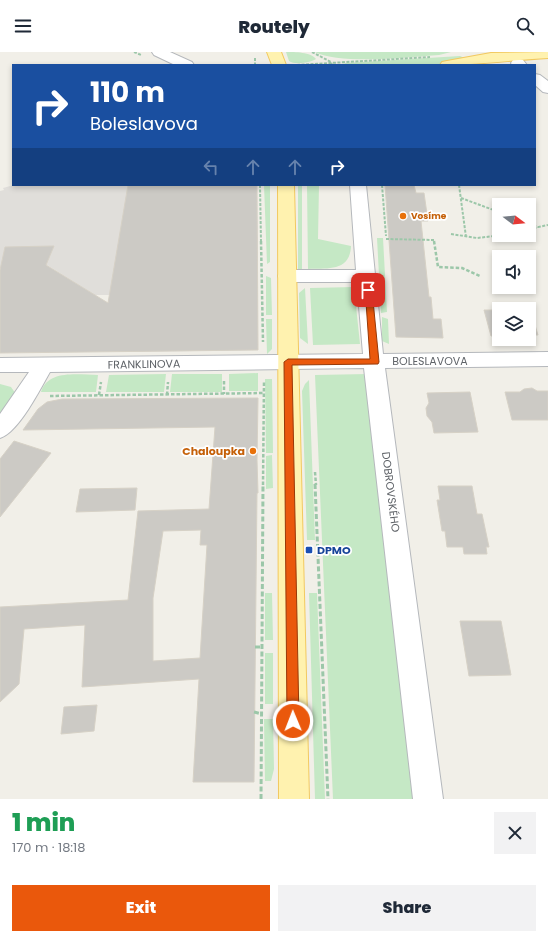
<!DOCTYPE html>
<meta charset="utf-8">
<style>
body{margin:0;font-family:Poppins,sans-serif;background:#f2f2f3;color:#1f2937;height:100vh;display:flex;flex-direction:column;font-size:15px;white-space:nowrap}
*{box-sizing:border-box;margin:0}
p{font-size:13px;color:#747a83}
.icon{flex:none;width:22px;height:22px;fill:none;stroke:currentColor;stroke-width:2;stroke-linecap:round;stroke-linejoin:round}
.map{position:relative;height:747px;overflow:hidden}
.sheet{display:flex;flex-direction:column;background:#fff;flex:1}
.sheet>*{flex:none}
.banner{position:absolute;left:12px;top:12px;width:524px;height:122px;border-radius:0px;box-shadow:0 2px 6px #0003;background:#1a4fa0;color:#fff;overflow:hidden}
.needle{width:26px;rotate:106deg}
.tools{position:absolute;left:492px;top:146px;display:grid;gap:8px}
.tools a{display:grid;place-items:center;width:44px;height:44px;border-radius:0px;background:#fff;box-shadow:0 2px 6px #0003;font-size:20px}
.pin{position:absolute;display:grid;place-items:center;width:34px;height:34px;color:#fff;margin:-17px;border-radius:8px;box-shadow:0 2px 6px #0006}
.me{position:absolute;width:44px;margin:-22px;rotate:359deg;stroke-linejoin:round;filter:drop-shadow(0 0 3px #0008)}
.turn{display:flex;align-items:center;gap:14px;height:84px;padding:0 12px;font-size:18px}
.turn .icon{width:52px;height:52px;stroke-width:2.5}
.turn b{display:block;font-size:28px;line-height:34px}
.lanes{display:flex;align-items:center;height:38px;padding:0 12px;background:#0003;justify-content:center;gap:20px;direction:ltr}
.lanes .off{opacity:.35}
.round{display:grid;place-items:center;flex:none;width:42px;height:42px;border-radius:0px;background:#f2f2f3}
.head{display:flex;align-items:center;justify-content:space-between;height:68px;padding:0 12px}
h1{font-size:24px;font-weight:800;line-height:30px;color:#1e9e55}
.action{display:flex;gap:8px;margin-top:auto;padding:8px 12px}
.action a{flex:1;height:46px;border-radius:0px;background:#ea580c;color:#fff;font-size:16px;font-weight:800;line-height:46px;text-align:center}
.action a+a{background:#f2f2f3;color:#1f2937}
header{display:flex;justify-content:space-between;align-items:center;height:52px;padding:0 12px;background:#fff;font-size:18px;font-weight:800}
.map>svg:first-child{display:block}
.industrial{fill:#e0deda}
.green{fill:#c5e8c5}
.building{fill:#cccac5;stroke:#d6d1c6;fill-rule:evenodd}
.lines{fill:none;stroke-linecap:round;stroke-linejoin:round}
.minor-casing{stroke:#b5b8bc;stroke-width:2}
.major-casing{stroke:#f2c960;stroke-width:2}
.path-far2{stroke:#9cc7a9;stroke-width:2;stroke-dasharray:3 1.5;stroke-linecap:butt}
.path-far1{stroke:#9cc7a9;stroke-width:2.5;stroke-dasharray:3.5 2;stroke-linecap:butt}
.path{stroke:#9cc7a9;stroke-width:3;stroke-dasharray:5 2.5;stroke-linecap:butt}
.minor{fill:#fff;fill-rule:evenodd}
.major{fill:#fff2af;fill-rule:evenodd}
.route{fill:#ea580c;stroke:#983908}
.food-dot{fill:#e8710a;stroke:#fff;stroke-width:1.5}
.transit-dot{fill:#1a4fb4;stroke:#fff;stroke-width:1.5}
.labels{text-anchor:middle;stroke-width:3.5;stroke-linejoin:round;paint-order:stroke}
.far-food-label{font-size:9px;font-weight:bold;fill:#c56008;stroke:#fff;text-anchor:start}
.street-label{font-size:11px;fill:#5f6368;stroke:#fff}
.food-label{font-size:11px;font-weight:bold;fill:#c56008;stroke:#fff;text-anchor:end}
.transit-label{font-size:11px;font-weight:bold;fill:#164399;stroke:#fff;text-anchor:start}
</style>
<header><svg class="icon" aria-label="menu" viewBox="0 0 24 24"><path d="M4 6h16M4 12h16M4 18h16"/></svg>Routely<svg class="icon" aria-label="search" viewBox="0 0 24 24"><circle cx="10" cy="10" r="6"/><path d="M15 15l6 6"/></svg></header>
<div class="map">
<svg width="548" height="747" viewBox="0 0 548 747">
<rect width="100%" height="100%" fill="#f1efe8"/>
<path class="industrial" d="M14,133h242l2,59v106l-125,2 4,-31 -13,-26h-29l-48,-30 -46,1 -1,3v-78l4,-1 -1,-2z"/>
<path class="green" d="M286,0c9,0 25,0 30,7 -7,4 -21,6 -27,2z
M315,0h136l-12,3c-30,2 -98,10 -124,-3z
M460,4l7,3 -32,6h-96l7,-2z
M264,133h6v77l-3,2z
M298,133h4v84h-4z
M307,133h12l-1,54 33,7c-1,26 -24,22 -43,23z
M377,186h6l4,74 -6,1z
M266,224l5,2 1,37h-6z
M354,235l6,57 -47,1 -3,-57z
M305,236l3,56 -8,-6 -1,-45z
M382,265l6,2 1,25 -7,-3z
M266,267h6v30l-5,5z
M258,321v18h-29v-17z
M166,322l-2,18h-58l3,-17z
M172,322h50v18h-52z
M368,322l46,425h-81l-18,-424z
M98,323l-2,17h-55c7,-23 38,-17 57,-17z
M265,327h7l1,74h-7z
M309,328l6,160h-8l-5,-149 3,-7z
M0,332l11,3 7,10 -18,21z
M272,403l1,33 -7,1v-33z
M265,541h7l1,47h-8z
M309,541h8l8,206h-10z
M265,601h8v51h-8z
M264,667h9l1,50 -3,12h-6z"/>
<path class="building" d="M128,133h129l1,165 -258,3v-83l5,-23 49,-1 -8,19 62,38z
M385,133h29l2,8h8l4,28h-7l8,76h2l2,22h8l2,19 -47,-1z
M529,257h1l8,26h-9z
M484,258h15v26h-8z
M532,336l5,3h11v29h-36l-7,-28h15l4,-3z
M470,340l8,40 -44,1 -2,-11 -5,-6 -1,-8 3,-5 -2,-10z
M258,346l-1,62 1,33h-1l-3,289h-61l6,-103 -117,8 3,-62 -61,4 -5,55 -19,18v-95l128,-7 10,-89 71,-2 6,-82 -192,3 15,-21 9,-7 15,-3zM201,478l-1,15h7l-7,113 -47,3v-63l10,-67z
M14,389l37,12 -51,64v-58z
M438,434h34l5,28h5l7,33h-3l1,7h-23l-1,-7h-16l-2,-16h-3l-5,-31h3z
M137,436l-2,22 -59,2 4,-23z
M460,569h41l10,54 -42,1z
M97,653l-3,26 -33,3 3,-27z"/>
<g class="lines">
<g class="minor-casing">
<path id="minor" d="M152,0h18l22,10 2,3h-19l-21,-10z
M518,7l5,1 4,5h-15l-1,-2 2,-3z
M535,22l5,1 8,6v12l-5,-1 -8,-7z
M350,133h16l17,169 165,-2v14l-163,2 58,431h-30l-49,-431 -314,4c-10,17 -31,60 -50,66v-24l29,-42h-29v-14l363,-4 -6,-72h-70l-7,-2 -2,-4 2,-4 7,-2h69z"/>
</g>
<g class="major-casing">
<path id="major" d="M267,0h14l5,13h-14z
M548,0v6c-36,2 -72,7 -108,7l2,-3 5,-1 44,-8z
M278,133h16l15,614h-30z"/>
</g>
<path class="path-far2" d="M134,0l7,3
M312,0l19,10 1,3
M255,6v7
M297,13l133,-8
M260,133l1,57
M382,133l4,51
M459,133l7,52
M461,146l38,14
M529,172l9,3
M529,177l19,-4
M451,182l26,4 26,-3
M386,187l48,1v2"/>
<path class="path-far1" d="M261,189l2,101
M434,189l4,26 24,1 18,8
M224,329v13
M99,343l2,-13
M167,343l1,-13
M50,344l214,-3
M315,420l1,13
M263,433l1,-103"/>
<path class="path" d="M315,432l13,315
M255,595h7
M254,660l8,2
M261,747l2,-315"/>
<use href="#minor" class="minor"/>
<use href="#major" class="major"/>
</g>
<path class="route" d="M365,236h6l1,2 7,72 -1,2 -86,1 7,356 -2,4 -4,2 -4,-2 -2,-4 -3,-359 4,-3h82z"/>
<g class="food-dot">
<circle cx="403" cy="164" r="4"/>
<circle cx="253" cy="399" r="4"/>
</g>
<rect class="transit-dot" x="305" y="494" width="8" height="8" rx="2"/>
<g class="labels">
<g class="far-food-label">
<text x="411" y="167">Vosíme</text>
</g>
<g class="street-label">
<text x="430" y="313">BOLESLAVOVA</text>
<text transform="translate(144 312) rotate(-1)" y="4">FRANKLINOVA</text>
<text transform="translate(391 440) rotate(83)" y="4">DOBROVSKÉHO</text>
</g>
<g class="food-label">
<text x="245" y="403">Chaloupka</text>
</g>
<g class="transit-label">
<text x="317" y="502">DPMO</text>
</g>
</g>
</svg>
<div class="tools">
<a><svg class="needle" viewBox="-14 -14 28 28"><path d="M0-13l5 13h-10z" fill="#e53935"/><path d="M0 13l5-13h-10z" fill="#747a83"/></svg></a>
<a><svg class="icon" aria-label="sound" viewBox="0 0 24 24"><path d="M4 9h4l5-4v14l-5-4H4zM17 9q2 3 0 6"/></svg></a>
<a><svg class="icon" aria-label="layers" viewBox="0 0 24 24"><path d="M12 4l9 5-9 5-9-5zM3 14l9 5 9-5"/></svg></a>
</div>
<div class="pin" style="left:368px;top:238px;background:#d93025"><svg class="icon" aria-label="arrive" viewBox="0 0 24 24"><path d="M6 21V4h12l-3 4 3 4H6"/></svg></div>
<svg class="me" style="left:293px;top:669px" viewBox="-20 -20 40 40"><circle r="17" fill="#ea580c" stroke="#fff" stroke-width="3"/><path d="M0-11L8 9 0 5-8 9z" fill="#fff"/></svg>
<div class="banner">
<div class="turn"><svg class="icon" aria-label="right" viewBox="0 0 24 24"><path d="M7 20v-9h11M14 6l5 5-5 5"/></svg><div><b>110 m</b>Boleslavova</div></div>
<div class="lanes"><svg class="icon off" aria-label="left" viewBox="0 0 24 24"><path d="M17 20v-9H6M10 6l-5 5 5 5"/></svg><svg class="icon off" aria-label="ahead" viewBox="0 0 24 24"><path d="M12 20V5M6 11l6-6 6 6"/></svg><svg class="icon off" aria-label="ahead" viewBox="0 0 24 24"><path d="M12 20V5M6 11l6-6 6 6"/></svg><svg class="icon" aria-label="right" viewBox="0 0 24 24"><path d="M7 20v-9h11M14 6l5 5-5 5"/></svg></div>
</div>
</div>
<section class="sheet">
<div class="head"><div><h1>1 min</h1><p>170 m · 18:18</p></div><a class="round"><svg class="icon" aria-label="close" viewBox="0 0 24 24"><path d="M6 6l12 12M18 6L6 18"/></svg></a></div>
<div class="action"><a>Exit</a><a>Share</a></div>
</section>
